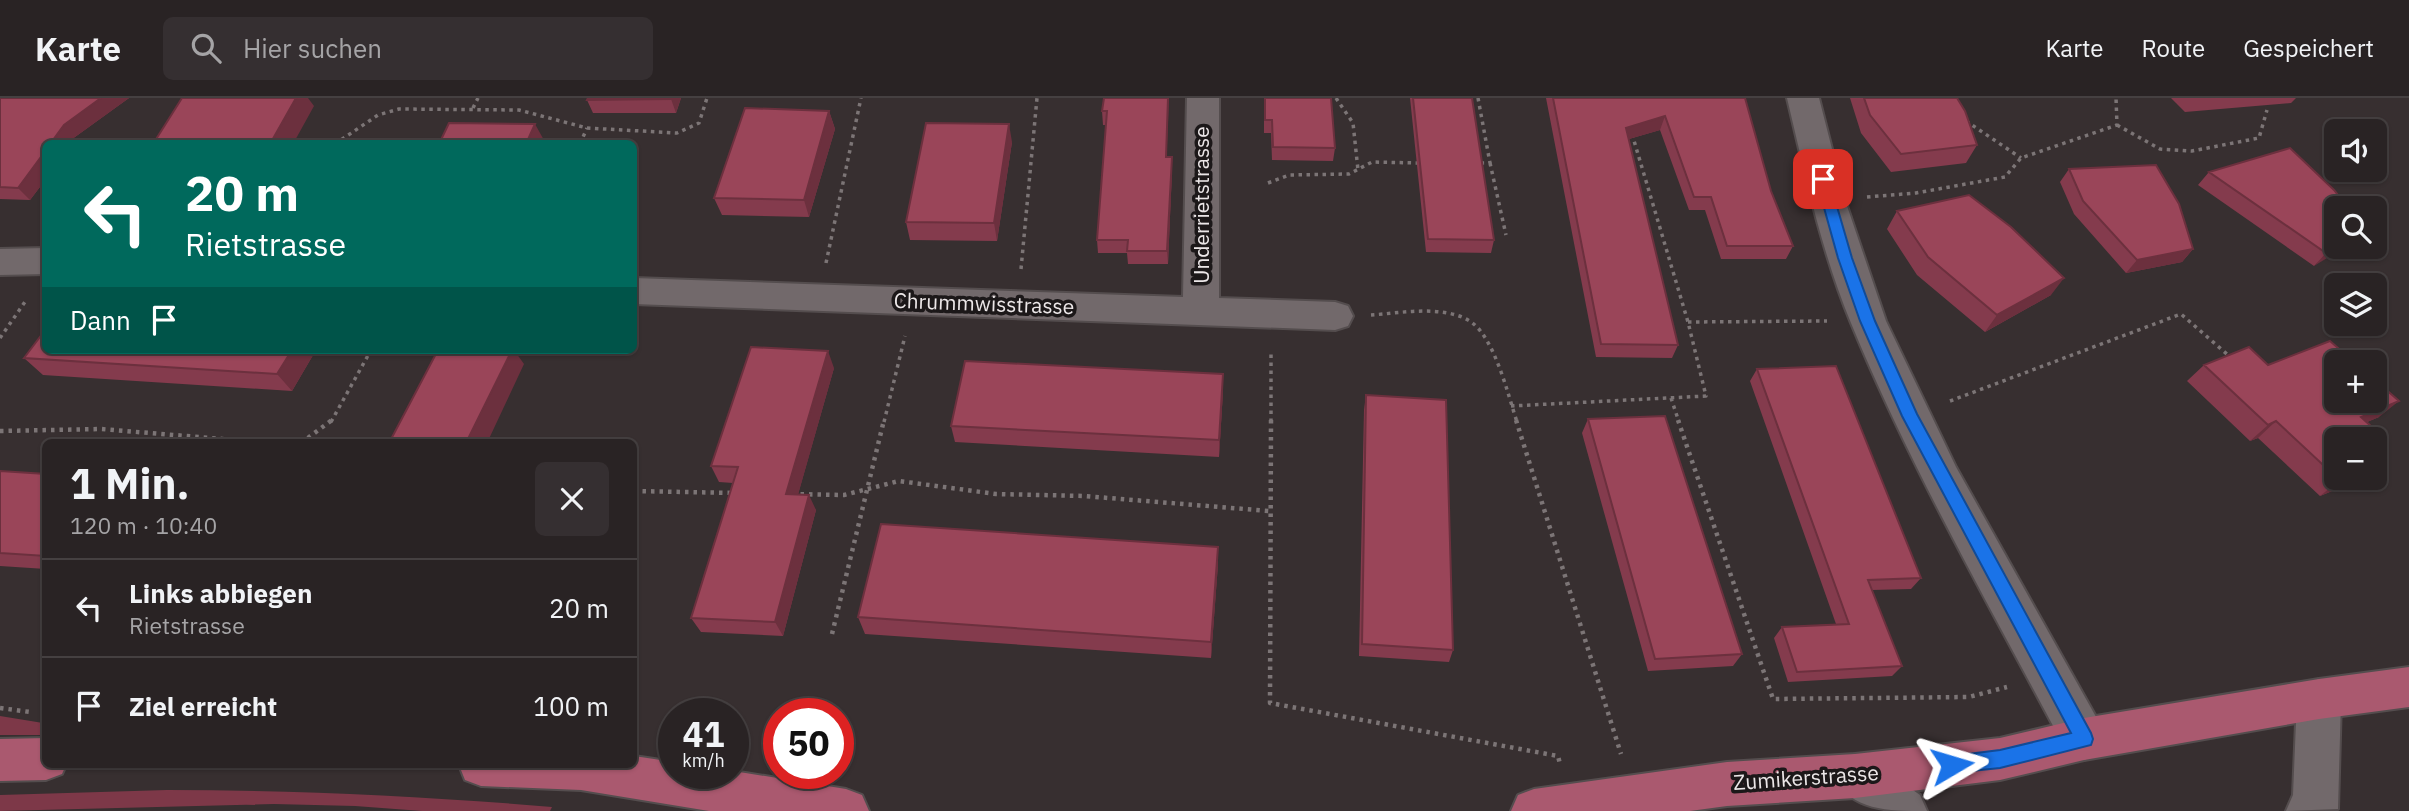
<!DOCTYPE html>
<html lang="de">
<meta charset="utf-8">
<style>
body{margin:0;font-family:"IBM Plex Sans",sans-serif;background:#352f31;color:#f1f3f6;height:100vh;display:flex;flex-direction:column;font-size:26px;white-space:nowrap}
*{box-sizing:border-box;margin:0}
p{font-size:23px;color:#a5a4a6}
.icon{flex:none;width:38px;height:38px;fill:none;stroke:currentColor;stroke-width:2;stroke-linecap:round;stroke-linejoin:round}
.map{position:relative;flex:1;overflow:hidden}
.drawer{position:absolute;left:42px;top:341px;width:595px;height:329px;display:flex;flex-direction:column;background:#292324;border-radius:10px;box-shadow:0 2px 5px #0004,0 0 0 2px #454041}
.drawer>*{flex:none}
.top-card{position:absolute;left:42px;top:42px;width:595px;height:214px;border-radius:10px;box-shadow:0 2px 5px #0004,0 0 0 2px #454041;background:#00695c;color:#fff;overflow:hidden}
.controls{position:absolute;left:2324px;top:21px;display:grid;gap:14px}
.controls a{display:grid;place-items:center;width:63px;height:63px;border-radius:10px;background:#292324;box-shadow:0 2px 5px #0004,0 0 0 2px #454041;font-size:35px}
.speed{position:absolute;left:658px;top:600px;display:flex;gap:14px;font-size:35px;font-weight:700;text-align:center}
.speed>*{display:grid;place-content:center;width:91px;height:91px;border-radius:50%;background:#292324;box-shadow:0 2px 5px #0004,0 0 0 2px #454041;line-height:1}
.speed small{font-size:18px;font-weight:400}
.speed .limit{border:10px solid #d22;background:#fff;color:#111}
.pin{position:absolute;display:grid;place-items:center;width:60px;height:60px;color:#fff;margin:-30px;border-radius:14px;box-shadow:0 4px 10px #0006}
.me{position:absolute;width:77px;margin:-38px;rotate:83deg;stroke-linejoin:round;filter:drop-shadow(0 0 5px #0008)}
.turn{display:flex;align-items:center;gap:24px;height:147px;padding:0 28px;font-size:32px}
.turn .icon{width:91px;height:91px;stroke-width:2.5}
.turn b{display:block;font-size:49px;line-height:60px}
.then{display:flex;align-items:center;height:66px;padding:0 28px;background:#0003;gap:14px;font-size:26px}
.round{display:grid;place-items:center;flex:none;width:74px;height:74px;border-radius:10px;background:#352f31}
.headline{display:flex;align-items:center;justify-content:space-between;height:119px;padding:0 28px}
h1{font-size:42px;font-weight:700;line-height:52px}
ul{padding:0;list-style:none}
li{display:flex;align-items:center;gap:21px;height:98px;padding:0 28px;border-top:2px solid #454041}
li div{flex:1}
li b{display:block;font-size:26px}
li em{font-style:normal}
header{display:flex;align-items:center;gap:42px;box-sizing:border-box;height:98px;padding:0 35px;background:#292324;border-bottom:2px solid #454041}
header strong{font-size:33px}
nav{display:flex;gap:38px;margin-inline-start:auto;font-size:24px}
.search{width:490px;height:63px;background:#352f31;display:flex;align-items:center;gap:18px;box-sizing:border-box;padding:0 24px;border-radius:10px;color:#a5a4a6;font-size:26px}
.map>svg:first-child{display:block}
.green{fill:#7d3848}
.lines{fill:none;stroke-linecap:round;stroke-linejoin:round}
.minor-casing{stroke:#544d4e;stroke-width:4}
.major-casing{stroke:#544d4e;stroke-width:4}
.path-far1{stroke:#7c7576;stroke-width:3.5;stroke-dasharray:3.5 4.5;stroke-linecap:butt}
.path{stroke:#7c7576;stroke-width:4.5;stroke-dasharray:3.5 5;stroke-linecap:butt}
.minor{fill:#72696b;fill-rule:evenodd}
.major{fill:#aa596f;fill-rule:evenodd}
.wall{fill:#843b4d}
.shaded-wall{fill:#6c303e}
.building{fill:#9a4559;stroke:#6c303e;stroke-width:2}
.route{fill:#1a73e8;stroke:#114b97;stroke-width:2}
.labels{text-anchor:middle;stroke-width:7;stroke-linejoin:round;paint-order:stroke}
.street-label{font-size:21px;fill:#ece7e8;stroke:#1c1819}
</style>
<header>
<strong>Karte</strong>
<div class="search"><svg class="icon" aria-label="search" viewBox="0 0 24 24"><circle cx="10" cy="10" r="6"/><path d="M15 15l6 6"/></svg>Hier suchen</div>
<nav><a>Karte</a><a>Route</a><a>Gespeichert</a></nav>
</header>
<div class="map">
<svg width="2409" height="713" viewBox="0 0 2409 713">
<rect width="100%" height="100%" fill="#372f30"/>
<path class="green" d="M0,618l43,7 2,12h-45z
M167,692c129,0 256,6 385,17l-2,4h-128l-67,-5 -81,-2 -274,7v-16z"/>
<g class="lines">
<g class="minor-casing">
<path id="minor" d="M1187,0h32v200l116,4 13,4 5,10 -5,10 -13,4 -701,-26v-26l549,19z
M1787,0h32l26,102 41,121 70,146 144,257 6,15 -6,15 -16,6 -16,-6c-75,-142 -156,-283 -217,-431 -30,-72 -46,-150 -64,-225z
M46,150v26l-46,1v-26z
M2319,581l15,6 7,14 -3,110 -52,2 7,-16 4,-96 7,-14z
M1855,656l16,7 49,34 7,16c-40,0 -75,0 -94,-35l6,-15z"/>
</g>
<g class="major-casing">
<path id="major" d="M2409,569v40l-90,12 -235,41 -84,20 -145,18 -128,8 -37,5h-179l7,-16 16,-6 193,-27 128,-8 145,-16 84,-20 235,-39z
M46,640v27h20l-4,9 -16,6 -46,1v-42z
M634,658l40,6v12h59v-3l113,18 16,6 7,16h-160l-128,-21 -100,-4 -16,-6 -6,-15h175z"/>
</g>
<path class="path-far1" d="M1336,0l17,25 5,47
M1478,0l12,65h-12
M473,10l5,-10
M1966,23l55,37
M2117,27l43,24 32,2 67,-13 8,-28
M335,46l43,-29 21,-6 120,1 68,18 90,5 22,-10 8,-25
M580,46l7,-16
M1490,65l16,72
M1268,85l21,-8 60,-1 23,-12 48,1
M1867,99l49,-4 89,-16 16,-19 96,-33 -1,-27
M826,165l35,-165
M1021,171l16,-171
M1371,217c30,-2 70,-10 97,5 26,14 40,75 49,102
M1688,224l139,-1
M0,240l27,-39
M1671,300l8,24
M1950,303l231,-87 47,41
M1511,308l195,-10 -18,-74 -56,-188
M331,324l40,-72
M884,324l21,-86
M1271,324v-71"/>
<path class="path" d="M1271,322l-1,283 288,53 2,8
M1516,322l105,334
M1678,322l95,279 196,-2 38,-10
M0,333l101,-2 170,14
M301,345l31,-23
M634,393l100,2
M792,396l52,1 55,-14 97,13 88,2 185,15
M832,536l52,-214
M0,610l30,4"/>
<use href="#minor" class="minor"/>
<use href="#major" class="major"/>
</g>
<path class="wall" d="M0,0h129l-54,39 -29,7v35l-16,21 -30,-1z
M681,0l-5,15h-83l-6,-13z
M1104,0l63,59h5v13l-4,94h-40l-1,-11h-29l-1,-13 9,-115h-3l-1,-14z
M1264,0h67l4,50 -2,13 -61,-1 -1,-27h-7z
M1410,0h62l22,142 -3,13 -65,-1z
M1546,0h199l26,93 22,55 -7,13h-65l-16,-49h-16l-29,-80 -31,9 49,206 -6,13 -76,-1z
M1850,0h107l20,47 -11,18 -75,9 -30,-39z
M2171,0h125l-5,5 -106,9z
M829,13l6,18 -26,88 -87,-2 -8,-17z
M1012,44l-15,99 -87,-1 -4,-18z
M2069,71l124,80 -11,13 -56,11 -52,-59 -14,-32z
M2209,74l127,75 -22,19 -116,-81z
M1897,113l154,84 -66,37 -68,-57 -30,-46z
M46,252h270l-24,41 -249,-16 -19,-17z
M2204,267h64l111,52 -12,5 18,17 -10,8v-8l-39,39h28l-44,18 -62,-58 -8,3 -63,-60z
M834,270l-36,126 18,16 -33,126 -82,-4 -10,-14 42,-135 -14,-1 -8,-16z
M1757,271l164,209 -10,11 -39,1 30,76 -10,10 -104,6 -14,-44 8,-11 54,-3 -86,-243z
M1223,293l-4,66 -264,-15 -4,-16z
M1366,297l87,255 -4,12 -90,-6 5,-246z
M1588,321l154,235 -9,12 -85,5 -66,-238z
M0,373l46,3v95l-46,-3z
M1218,449v17l-7,94 -346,-24 -7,-17z"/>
<path class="shaded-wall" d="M101,0h28l-54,39 -5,7h-20l14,-19z
M296,0h12l6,8 -21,38h-23z
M671,0h10l-5,15 -5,-14z
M1168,0h1l-3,72v-13z
M829,13l6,18 -26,88 -5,-17z
M1665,18l-5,14 -38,11 4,-13z
M535,26l10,18 -1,2h-18z
M1009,26l3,18 -15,99 -3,-18z
M46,52v29l-16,21 -12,-12z
M1172,59v13l-4,94 -1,-13z
M2336,149h9l-31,19 12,-13z
M2193,151l-11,13 -56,11 11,-13z
M2064,180l-13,17 -66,37 12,-17z
M292,252h24l-24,41 -15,-17z
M512,252h2l10,14 -37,79h-21z
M828,253l6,17 -40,141 -8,-15z
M1223,276v17l-4,66v-17z
M2399,303l-20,16 -38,16 20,-16z
M2276,323l-18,17 -8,3 18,-16z
M2385,341l-10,8v-4z
M2346,380h18l-44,18 20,-16z
M809,397l7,15 -33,126 -8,-14z
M1218,449v17l-7,94v-16z"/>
<path class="building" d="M0,0h101l-37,27 -14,19h-4v6l-28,38 -18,-1z
M182,0h114l-26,46h-117z
M588,0h83v1l-84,1z
M1104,0h64l-2,59h6l-5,94h-40l1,-11h-31l10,-129h-5z
M1265,0h66l4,50 -62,-1 -1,-27h-7z
M1413,0h59l22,142 -66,-1z
M1553,0h192l26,93 22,55h-66l-16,-49h-17l-29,-81 -39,12 52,217 -77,-1z
M1864,0h93l8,13 12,34 -76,9 -31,-39z
M745,10l84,3 -25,89 -90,-2z
M449,25l86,1 -9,20h-87z
M926,25l83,1 -15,99 -88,-1z
M2290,50l44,42 14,18h-12v39l-10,6 -117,-81z
M2156,67l23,39 14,45 -56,11 -54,-59 -14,-32z
M1969,97l42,32 53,51 -67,37 -69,-58 -31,-46z
M46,231v21h246l-15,24 -253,-16z
M2330,243l24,21h-18v39h39v-21l24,21 -38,16 24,22 -10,4v-4h-39v38l-60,-56 -8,4 -64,-60 45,-18 19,18z
M751,249l77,4 -42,143 23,1 -34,127 -84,-4 47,-151 -27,-1z
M438,252h74l-46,93h-77z
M965,263l258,13 -4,66 -268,-14z
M1836,268l85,212 -53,2 34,86 -105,6 -15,-45 67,-3 -92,-255z
M1366,297l80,5 7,250 -91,-6z
M1665,318l77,238 -87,5 -67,-240z
M2375,355l9,9 -9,4z
M0,373l46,3v82l-46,-3z
M881,426l337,23 -7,95 -353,-25z"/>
<path class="route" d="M1823,76l6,5 23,79 23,63 42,93 174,319 2,6 -2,6 -91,23 -48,5 -7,-2 -3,-6 3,-7 7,-2 48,-6 71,-17 -169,-317 -42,-95 -22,-63 -22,-79z"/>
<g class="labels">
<g class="street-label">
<text transform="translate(1202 107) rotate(-90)" y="7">Underrietstrasse</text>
<text transform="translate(984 206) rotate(2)" y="7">Chrummwisstrasse</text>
<text transform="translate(1806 680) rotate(-4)" y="7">Zumikerstrasse</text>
</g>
</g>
</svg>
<div class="controls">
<a><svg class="icon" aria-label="sound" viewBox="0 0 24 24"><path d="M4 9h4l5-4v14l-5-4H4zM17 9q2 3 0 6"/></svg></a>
<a><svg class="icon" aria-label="search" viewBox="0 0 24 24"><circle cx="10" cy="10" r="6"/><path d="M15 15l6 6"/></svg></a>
<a><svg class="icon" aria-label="layers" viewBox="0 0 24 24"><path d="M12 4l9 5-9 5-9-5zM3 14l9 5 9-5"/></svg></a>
<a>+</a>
<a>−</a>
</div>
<div class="speed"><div>41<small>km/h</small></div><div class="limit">50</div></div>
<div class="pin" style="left:1823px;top:81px;background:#d93025"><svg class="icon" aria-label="arrive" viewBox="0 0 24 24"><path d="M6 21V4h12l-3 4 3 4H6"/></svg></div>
<svg class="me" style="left:1952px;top:667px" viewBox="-20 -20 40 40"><path d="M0-17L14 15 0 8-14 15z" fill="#1a73e8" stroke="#fff" stroke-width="4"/></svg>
<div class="top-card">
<div class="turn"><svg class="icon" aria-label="left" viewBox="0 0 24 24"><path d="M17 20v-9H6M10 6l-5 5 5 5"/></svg><div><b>20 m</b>Rietstrasse</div></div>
<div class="then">Dann<svg class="icon" aria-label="arrive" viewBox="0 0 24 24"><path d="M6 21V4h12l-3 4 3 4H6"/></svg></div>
</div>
<section class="drawer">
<div class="headline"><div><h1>1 Min.</h1><p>120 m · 10:40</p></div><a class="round"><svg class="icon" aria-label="close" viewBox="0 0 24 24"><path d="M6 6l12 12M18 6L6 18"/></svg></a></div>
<ul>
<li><svg class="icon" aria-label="left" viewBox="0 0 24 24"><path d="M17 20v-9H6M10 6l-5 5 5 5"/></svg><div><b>Links abbiegen</b><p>Rietstrasse</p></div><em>20 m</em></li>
<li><svg class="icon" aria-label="arrive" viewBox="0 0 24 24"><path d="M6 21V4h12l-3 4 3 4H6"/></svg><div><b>Ziel erreicht</b></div><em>100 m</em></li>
</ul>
</section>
</div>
